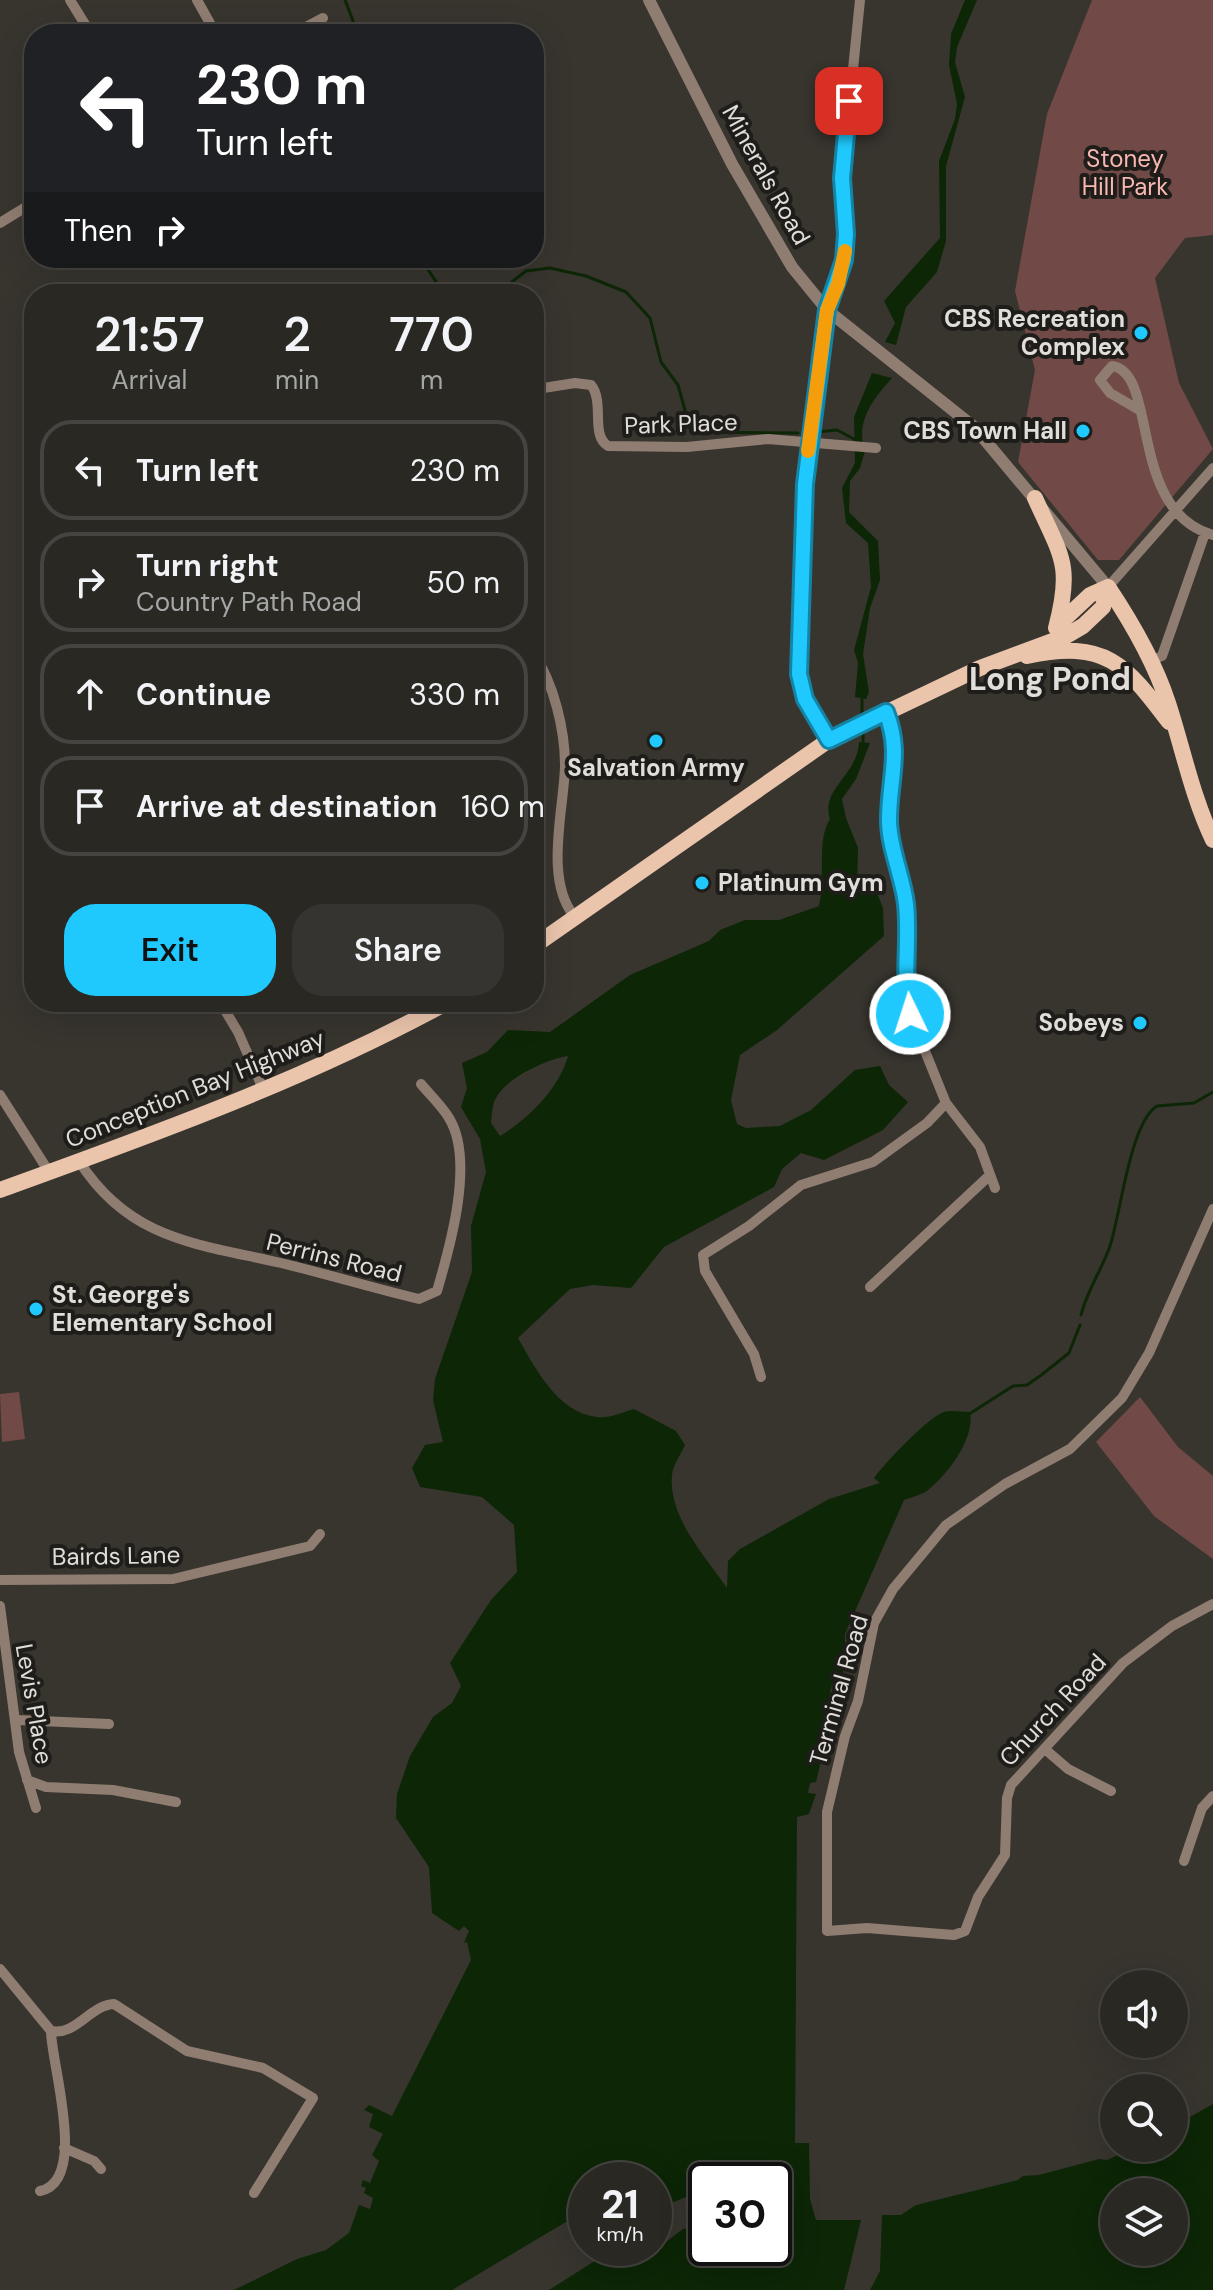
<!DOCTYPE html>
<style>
body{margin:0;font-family:"DM Sans",sans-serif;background:#363430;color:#f1f3f6;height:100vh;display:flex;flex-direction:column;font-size:30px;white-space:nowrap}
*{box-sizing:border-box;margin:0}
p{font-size:26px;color:#a5a6a6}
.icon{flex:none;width:44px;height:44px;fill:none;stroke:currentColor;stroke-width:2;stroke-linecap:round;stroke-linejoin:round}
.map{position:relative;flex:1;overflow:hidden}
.panel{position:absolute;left:24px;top:284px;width:520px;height:728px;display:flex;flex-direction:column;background:#2a2823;border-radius:32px;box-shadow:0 8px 32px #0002,0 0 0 2px #464441}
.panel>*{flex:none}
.guide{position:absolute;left:24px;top:24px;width:520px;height:244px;border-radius:32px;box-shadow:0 8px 32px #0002,0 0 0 2px #464441;background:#202124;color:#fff;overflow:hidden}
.controls{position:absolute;left:1100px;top:1970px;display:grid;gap:16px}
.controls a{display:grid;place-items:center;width:88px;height:88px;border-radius:50%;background:#2a2823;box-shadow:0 8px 32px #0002,0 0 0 2px #464441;font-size:40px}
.speed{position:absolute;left:568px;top:2162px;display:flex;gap:16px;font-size:40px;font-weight:700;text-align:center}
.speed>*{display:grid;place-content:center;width:104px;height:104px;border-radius:50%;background:#2a2823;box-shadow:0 8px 32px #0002,0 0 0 2px #464441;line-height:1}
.speed small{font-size:20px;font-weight:400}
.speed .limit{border:4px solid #111;border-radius:12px;background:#fff;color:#111}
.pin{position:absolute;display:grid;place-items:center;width:68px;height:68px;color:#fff;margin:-34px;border-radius:16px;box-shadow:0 4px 12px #0006}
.me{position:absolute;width:88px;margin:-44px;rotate:356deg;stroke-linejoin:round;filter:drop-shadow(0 0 6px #0008)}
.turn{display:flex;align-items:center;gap:28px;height:168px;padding:0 40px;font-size:36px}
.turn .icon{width:104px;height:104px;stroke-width:2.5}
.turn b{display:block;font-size:56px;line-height:68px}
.then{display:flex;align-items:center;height:76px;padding:0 40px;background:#0003;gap:16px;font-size:30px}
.eta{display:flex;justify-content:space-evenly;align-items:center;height:136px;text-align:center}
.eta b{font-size:48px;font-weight:600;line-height:56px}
.primary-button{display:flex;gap:16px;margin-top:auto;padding:16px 40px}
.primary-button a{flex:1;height:92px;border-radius:32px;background:#1fc9fd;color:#111;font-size:32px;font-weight:600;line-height:92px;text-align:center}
.primary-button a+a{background:#363430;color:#f1f3f6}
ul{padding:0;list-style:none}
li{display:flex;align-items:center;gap:24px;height:100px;margin:0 16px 12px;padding:0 24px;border:4px solid #464441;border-radius:32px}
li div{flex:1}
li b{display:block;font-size:30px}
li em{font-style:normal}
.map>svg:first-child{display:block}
.green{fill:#714a47}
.water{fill:#0c2606;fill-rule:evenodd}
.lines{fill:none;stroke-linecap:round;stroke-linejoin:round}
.stream{stroke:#0c2606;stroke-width:3}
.minor{stroke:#907d72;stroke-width:10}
.tertiary{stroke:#907d72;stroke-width:12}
.primary{stroke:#ebc4ac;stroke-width:16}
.route-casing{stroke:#1483a4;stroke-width:20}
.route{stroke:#1fc9fd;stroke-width:14}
.slow{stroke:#f59e0b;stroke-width:14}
.poi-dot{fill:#1fc9fd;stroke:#1e1d1a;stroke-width:3}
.labels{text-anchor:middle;stroke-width:8;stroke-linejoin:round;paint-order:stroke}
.park-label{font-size:24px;fill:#f8b8b1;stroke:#1e1d1a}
.street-label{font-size:24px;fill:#e0ddda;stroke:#1e1d1a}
.poi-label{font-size:24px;font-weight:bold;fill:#e0ddda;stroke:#1e1d1a;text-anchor:end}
.district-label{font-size:32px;font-weight:bold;fill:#e0ddda;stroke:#1e1d1a}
</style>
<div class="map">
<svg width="1213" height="2290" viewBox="0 0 1213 2290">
<rect width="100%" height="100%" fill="#38352f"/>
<path class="green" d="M1092,0h121v235l-28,3 -30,40 24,105 34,66 -94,111h-21l-80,-98 17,-92 -20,-79 32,-177z
M19,1392l6,47 -23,3 -2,-48z
M1140,1397l38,50 35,29v83l-59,-43 -58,-74z"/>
<path class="water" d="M965,0h12l-20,47 -2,15 10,35 -19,69v75l-9,31 -31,35 -10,38 -11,-3 10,-19 -11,-22 56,-63 -1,-77 16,-42 2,-15 -8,-39 2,-31z
M872,373l20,5c-19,21 -37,44 -27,73l-5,17 -10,13 -1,31 29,29 2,39 -10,28 -7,46 6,38 -3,7 -11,-2 3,-34 -4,-13 17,-63 -3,-44 -22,-20 -4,-35 13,-25 -1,-46z
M859,742l11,1 -14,36 -14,20 4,19 12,30 -1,39 20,6 6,15 1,28 -107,94 -37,25 -9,45 6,24 9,4 34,-2 31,-16 44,-40 25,-4 9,19 19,17 -25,28 -59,30 -23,-7 -19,16 -8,18 -110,60 -33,41 -38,-3 -23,4 -52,49c17,30 40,75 79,79 11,2 26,-5 37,-8l42,22 9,14c-4,9 -12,20 -13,30 -4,42 33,81 55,113l1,-27 12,-12 89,-50 51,-16 -6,-5c10,-14 54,-61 70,-66 7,-2 18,0 26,0 5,26 -21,61 -42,78 -6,5 -16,7 -24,10l-59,134v31l-5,18h-8l-12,58 5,2 -9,39 -6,1 -2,10 8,1 -7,20 -12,3 -2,326h14l1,56 6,21h45l-17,70h-295l52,-33 48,-2 34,-26 23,-5v24h68v-68h-68v25l-8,-13 -34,14 -10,-3v-23h-68v30l-134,80h-218l63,-31 29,-9 23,-17 10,-28 11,4 3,-11 -9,-5 2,-5 -5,-2 2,-6 7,3 9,-22 -7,-6 11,-21 -14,-7 4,-13 -9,-4 5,-5 23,11 79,-156 -4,-18 -3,1 5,-12 -5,-5 -5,5 -27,-18 -3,-46 -33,-49 1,-24 13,-38 23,-39 19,-14 9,-17 -11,-23 41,-63 26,-28 -3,-47 -32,-28 -62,-10 -8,-19 13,-23 18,-3 -10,-42 2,-21 37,-107 -1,-46 15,-54 -6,-33 -19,-32 6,-19 -5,-25 25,-11 21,-22 42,2 80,-57 79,-34 11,-11 25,-10h34l40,-14c7,-28 -3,-65 11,-87 -10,-30 28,-44 29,-77zM568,1056c-9,33 -40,63 -68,80l-9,-13c1,-7 1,-19 5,-25 10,-20 51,-39 72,-42z
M1213,2104v186h-343l10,-19 2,-56h19l15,-10 102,-25 5,-4 16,-1 60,-16 8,1 26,-12h41v-22zM1174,2192v60h-60v-60z"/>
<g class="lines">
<path class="stream" d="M345,0l13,34
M427,258l-2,7 12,18 17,11
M496,294l30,-23 24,-3 36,8 40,16 24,26 11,44 17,23 13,47 107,1
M817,432l20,-2 19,10
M862,699v20
M863,731v11
M1081,1315c6,-24 21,-46 29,-69 10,-29 20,-124 47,-140l37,-3 19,-11
M966,1416l47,-30 14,-1 13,-9 29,-23 11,-28"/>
<path class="minor" d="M70,0l21,34
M197,0l19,34
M293,34l30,-16
M0,223l34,-21
M537,389l38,-6 16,2c14,17 -1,50 17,61l79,1 81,-8 108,9
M1141,411l-31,-18 -10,-13 12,-14c47,6 15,145 101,169
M1108,587l105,-119
M534,654c20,30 31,76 31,112 -1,43 -21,113 9,150
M1150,661l12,-5 43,-123
M886,712l10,24 -7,87 16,75 4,38 -3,60 4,18 36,89 34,44 15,41
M829,740l-24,-41 -6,-25 3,-143 13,-150 12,-71 17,-50 2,-26 -4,-56 18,-178
M220,1002l18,30 26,59
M0,1095l49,77
M79,1161c51,80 120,83 202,102 46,11 92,25 138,36l18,-8c13,-44 38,-131 12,-173 -7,-12 -19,-23 -28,-34
M1213,1209l-64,144 -27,45 -52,51 -65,35 -59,41 -53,64 -19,34 -16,78 -13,35 -18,76v119l40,-3 87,7 11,-4 13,-34 27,-42 2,-57 4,-13 112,-122 49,-37 41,-22
M870,1287l120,-112
M761,1377l-7,-23 -49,-83 -2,-16 46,-29 52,-41 72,-23 54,-39 19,-20
M0,1580l173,-1 137,-33 10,-12
M0,1606l19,146 17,56
M17,1720l92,4
M1046,1750l22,19 43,22
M27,1780l19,7 67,3 63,12
M1184,1861l18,-53 11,-12
M0,1969l51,62c25,5 39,-26 63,-27l73,47 76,17 50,30 -59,95
M64,2148l30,13 7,8
M40,2191c49,-10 11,-127 11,-160"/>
<path class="tertiary" d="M649,0l83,164 60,103 35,43 147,117 134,160"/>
<path class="primary" d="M1035,498c26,58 38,66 21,130
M1108,587c24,36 47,76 60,116 15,46 24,93 45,137
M1058,625l32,-30 18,-8
M1027,656c79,-17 98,8 142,66
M534,946l295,-206 151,-72 86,-32 17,-10 20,-19 5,-20
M0,1190c152,-55 305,-110 448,-188"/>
</g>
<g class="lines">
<g class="route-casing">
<path id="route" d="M849,101l-7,77 4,56 -2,26 -17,50 -22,174 -6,190 6,25 24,41 57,-28c16,40 3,67 3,108 0,28 14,57 17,84 4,37 -4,75 4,110"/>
</g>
<use href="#route" class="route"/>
<path class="slow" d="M808,451l19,-141 11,-26 7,-33"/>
</g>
<g class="poi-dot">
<circle cx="1141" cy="333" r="8"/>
<circle cx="1083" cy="431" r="8"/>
<circle cx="656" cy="741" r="8"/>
<circle cx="702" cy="883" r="8"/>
<circle cx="1140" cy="1023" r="8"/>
<circle cx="36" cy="1309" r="8"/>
</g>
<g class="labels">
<g class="park-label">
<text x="1125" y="167">Stoney<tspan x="1125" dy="28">Hill Park</tspan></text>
</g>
<g class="street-label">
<text transform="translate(766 175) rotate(61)" y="8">Minerals Road</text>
<text transform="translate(681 424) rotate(-2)" y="8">Park Place</text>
<text transform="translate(195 1089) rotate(-22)" y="8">Conception Bay Highway</text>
<text transform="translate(334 1258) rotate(14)" y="8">Perrins Road</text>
<text transform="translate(116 1556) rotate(-1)" y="8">Bairds Lane</text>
<text transform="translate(839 1690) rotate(-74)" y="8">Terminal Road</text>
<text transform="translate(34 1704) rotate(80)" y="8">Levis Place</text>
<text transform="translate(1053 1710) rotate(-47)" y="8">Church Road</text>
</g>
<g class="poi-label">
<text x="1125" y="327">CBS Recreation<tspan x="1125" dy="28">Complex</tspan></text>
<text x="1067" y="439">CBS Town Hall</text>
<text x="656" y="776" text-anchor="middle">Salvation Army</text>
<text x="718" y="891" text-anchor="start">Platinum Gym</text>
<text x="1124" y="1031">Sobeys</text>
<text x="52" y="1303" text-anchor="start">St. George's<tspan x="52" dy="28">Elementary School</tspan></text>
</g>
<g class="district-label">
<text x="1050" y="690">Long Pond</text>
</g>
</g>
</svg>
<div class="controls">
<a><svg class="icon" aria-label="sound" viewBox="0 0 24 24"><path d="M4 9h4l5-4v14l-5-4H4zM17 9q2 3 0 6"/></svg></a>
<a><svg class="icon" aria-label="search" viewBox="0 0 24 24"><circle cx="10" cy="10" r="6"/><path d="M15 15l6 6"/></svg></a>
<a><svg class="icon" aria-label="layers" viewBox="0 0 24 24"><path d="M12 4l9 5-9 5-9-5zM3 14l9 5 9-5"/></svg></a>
</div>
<div class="speed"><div>21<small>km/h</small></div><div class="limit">30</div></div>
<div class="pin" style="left:849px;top:101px;background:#d93025"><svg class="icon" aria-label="arrive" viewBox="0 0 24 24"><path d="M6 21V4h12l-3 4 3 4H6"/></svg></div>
<svg class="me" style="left:910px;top:1014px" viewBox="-20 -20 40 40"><circle r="17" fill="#1fc9fd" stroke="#fff" stroke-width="3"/><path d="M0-11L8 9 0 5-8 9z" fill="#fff"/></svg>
<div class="guide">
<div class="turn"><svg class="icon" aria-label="left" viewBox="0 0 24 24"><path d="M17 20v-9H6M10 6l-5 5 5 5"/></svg><div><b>230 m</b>Turn left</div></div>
<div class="then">Then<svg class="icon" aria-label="right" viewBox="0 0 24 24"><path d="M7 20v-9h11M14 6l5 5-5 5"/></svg></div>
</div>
<section class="panel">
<div class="eta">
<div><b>21:57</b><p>Arrival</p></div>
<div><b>2</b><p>min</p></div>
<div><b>770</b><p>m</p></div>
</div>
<ul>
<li><svg class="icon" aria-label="left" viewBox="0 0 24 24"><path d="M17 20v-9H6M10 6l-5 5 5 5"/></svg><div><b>Turn left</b></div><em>230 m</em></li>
<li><svg class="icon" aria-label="right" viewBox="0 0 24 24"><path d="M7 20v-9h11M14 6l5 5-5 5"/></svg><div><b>Turn right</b><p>Country Path Road</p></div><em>50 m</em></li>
<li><svg class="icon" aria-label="ahead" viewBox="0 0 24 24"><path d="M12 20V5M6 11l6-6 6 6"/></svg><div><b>Continue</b></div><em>330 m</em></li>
<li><svg class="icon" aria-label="arrive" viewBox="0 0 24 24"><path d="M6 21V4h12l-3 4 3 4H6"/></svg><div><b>Arrive at destination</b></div><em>160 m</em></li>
</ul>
<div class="primary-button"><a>Exit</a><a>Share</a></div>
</section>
</div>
